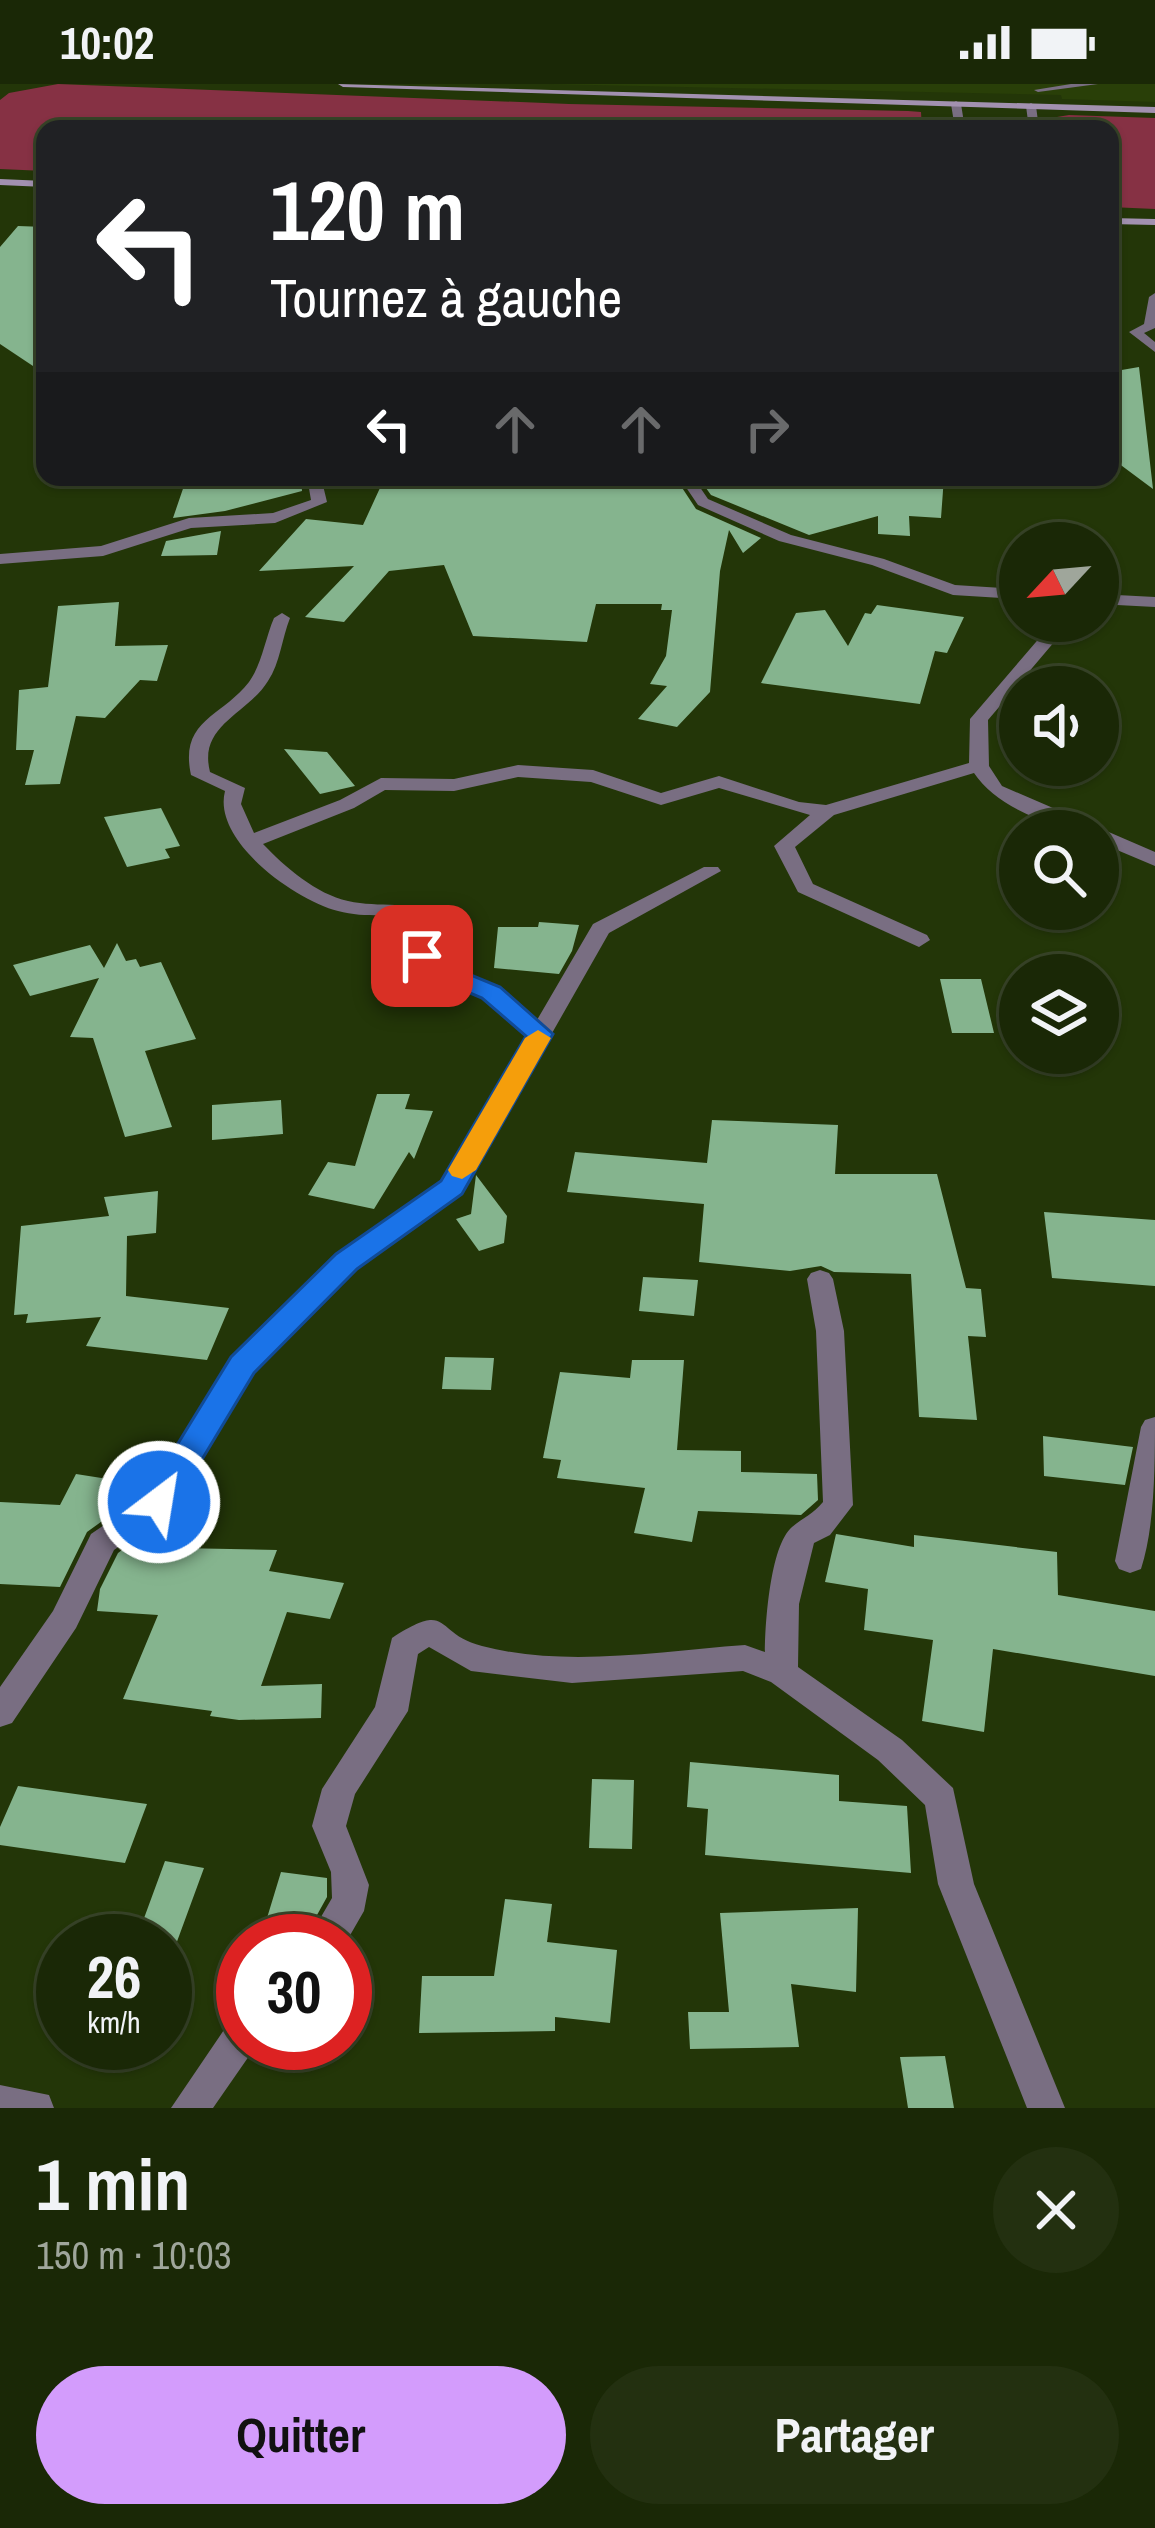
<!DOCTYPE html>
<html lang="fr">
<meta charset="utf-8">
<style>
body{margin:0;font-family:"Archivo Narrow",sans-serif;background:#233010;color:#f1f3f6;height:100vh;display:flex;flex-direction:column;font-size:45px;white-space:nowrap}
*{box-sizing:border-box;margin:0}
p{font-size:39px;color:#9fa69b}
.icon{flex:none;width:66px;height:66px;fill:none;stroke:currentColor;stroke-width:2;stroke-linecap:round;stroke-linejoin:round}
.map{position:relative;height:2024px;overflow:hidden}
.sheet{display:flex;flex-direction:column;background:#1a2806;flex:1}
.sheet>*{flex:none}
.hud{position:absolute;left:36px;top:36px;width:1083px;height:366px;border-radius:24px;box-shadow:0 3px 9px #0004,0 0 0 3px #384428;background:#202124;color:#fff;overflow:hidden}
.needle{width:78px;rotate:244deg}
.fabs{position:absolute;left:999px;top:438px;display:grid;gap:24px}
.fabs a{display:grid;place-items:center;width:120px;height:120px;border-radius:50%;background:#1a2806;box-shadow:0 3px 9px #0004,0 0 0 3px #384428;font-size:60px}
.speed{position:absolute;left:36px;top:1830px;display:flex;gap:24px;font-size:60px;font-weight:700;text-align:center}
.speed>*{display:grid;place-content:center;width:156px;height:156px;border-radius:50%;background:#1a2806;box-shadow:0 3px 9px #0004,0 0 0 3px #384428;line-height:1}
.speed small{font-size:30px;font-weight:400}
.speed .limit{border:18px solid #d22;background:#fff;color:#111}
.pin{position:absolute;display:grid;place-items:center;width:102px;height:102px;color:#fff;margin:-51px;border-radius:24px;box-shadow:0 6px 18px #0006}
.me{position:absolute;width:132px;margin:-66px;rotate:31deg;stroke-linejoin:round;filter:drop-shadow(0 0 9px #0008)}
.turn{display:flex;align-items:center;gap:42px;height:252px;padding:0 36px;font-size:54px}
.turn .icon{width:156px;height:156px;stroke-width:2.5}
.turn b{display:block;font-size:84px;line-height:102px}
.lanes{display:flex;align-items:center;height:114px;padding:0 36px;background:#0003;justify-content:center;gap:60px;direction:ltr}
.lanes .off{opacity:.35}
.round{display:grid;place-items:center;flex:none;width:126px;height:126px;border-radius:63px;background:#233010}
.headline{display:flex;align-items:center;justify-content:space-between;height:204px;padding:0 36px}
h1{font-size:72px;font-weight:800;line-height:90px}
.button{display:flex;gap:24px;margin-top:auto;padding:24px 36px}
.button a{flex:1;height:138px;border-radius:72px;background:#d39cfc;color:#111;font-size:48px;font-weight:800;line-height:138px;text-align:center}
.button a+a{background:#233010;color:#f1f3f6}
.status{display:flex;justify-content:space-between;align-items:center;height:84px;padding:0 60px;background:#1a2806;direction:ltr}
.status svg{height:33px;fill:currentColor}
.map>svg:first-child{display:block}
.built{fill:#293f08}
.green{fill:#863144}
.building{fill:#85b48e}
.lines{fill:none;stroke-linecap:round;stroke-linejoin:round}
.lane{fill:#796e82;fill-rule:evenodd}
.street{fill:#796e82;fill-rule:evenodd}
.secondary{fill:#a291b0;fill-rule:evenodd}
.route{fill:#1a73e8;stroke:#114b97;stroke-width:3}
.slow{fill:#f59e0b}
</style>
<div class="status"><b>10:02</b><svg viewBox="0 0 49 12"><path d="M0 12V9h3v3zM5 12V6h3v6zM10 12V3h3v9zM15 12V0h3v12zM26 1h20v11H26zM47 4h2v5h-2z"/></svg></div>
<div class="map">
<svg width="1155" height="2024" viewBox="0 0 1155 2024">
<rect width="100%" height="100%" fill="#233608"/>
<path class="built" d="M548,0h607v18l-93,-3 -1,-4z"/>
<path class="green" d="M58,0l511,20 339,7 13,1 1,17h-877v42l-45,-2v-69l9,-7z
M1069,31l86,3v91l-45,-2v-78h-51l-2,-12z"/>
<path class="building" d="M18,142l27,1v147l-45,-30v-97z
M1139,283l14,122 -43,-32v-85z
M187,393h114l1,14 -77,20 -52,7z
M385,393h290l21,32 65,29 -18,15 -14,-23 -9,41 -10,121 -33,35 -39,-8 29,-33 -17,-2 16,-28 6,-46h-11l1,-6h-66l-9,38 -114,-6 -29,-71 -55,6 -45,51 -39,-5 49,-51 -95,5 47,-52 57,6z
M698,393h246l-3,41 -32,-2 1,20 -32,-2v-18l-69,19 -98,-40z
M221,447l-4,24 -56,1 5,-15z
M119,518l-4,44 53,-1 -11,36 -17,-1 -35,38 -29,-2 -16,68 -35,1 9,-35h-18l3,-60 29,-3 10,-81z
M877,521l87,12 -17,36 -12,-2 -15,53 -159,-21 35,-70 29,-3 23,36 17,-33 6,1z
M284,665l43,3 28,34 -35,8z
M161,724l19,38 -15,3 5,9 -43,9 -23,-50z
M539,838l40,3 -7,26 -13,23 -65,-6 4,-41h40z
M117,859l9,18 10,-2 4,8 21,-5 35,77 -51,12 27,76 -47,10 -32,-99 -23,-1 29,-59 -69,18 -17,-31 77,-20 14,23z
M940,895h41l13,54h-42z
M377,1010h33l-5,15 28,2 -19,48 -5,-7 -35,57 -66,-14 20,-33 27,4z
M281,1016l2,34 -71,6v-35z
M712,1036l126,5 -3,49h102l29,114 15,1 5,48 -18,-1 9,84 -58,-3 -8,-143 -77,-2 -13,-6 -31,5 -91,-9 5,-58 -137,-12 8,-40 132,11z
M476,1091l31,41 -3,27 -25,8 -23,-32 15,-5z
M158,1107l-2,42 -29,3 -1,60 103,12 -22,52 -121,-14 15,-29 -75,6 2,-9 -14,1 7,-89 88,-10 -5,-19z
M1044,1128l111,8v66l-103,-8z
M643,1193l55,3 -4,36 -55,-5z
M445,1273l49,1 -3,32 -49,-1z
M632,1276h52l-7,90 64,1v21l76,2 1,26 -17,15 -103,-4 -6,31 -58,-9 11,-45 -88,-10 4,-18 -18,-2 17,-86 70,6z
M1043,1352l90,11 -8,38 -81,-9z
M76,1390l51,8 -15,32 -25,18 -27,55 -60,-3v-82l60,3z
M836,1450l78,13v-12l143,17 1,43 97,16v65l-162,-27 -9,83 -62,-11 11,-81 -69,-10 4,-41 -43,-7z
M126,1463l151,3 -8,21 75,12 -14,36 -43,-7 -26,74 61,-2 -1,34 -82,2 -29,-4 2,-5 -89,-12 35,-84 -61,-4 3,-22 18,-36z
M690,1678l149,13v26l68,5 4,67 -206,-18 3,-46 -21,-2z
M592,1695l42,1 -2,69 -43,-1z
M18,1702l129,18 -22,59 -125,-18v-18z
M165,1777l39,7 -29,79 -10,-2v-4l-29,-1z
M281,1788l46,6v19l-15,27 -45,-6z
M505,1815l47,5 -5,38 70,8 -7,73 -55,-6v14l-136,2 3,-57h72z
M858,1824l-2,84 -65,-8 8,63 -109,2 -2,-37h41l-9,-99z
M945,1972l9,52h-46l-8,-51z"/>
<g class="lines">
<path class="lane" d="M1071,0h27l-60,8 -4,-2z"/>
<path class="street" d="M956,17l5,3 4,25h-10l-4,-25z
M1031,19l5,3 3,23h-10l-3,-23z
M1155,209v35l-11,5 11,9v10l-26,-20 15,-8 5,-27z
M307,393h14l6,25 -52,21 -84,5 -88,28 -103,8v-10l101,-8 88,-28 84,-5 38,-13z
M679,393h14l15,22 83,36 93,24 71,26 65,4v10l-67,-4 -81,-30 -93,-24 -81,-36z
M1098,510l57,3v10l-57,-3z
M282,529l8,5c-8,20 -10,45 -22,63 -21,34 -70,44 -58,91l35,16 -4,16 13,29 86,-33 41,-22 73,1 64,-14 75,5 68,23 58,-17 80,26 27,3 143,-42 1,-44 84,-98h18l-84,99 1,46 13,20 153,66v14l-57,-24v-11c-41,0 -101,-23 -124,-58l-140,42 -39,32 18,37 114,51 3,5 -11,7 -121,-55 -24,-46 36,-31 -91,-27 -58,17 -70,-23 -73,-5 -64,14 -69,-1 -31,18 -91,36c22,23 53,50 85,57 32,7 62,0 94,10l3,5 -12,40 3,6 63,25 38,33 56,-96 111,-57h14l3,4 -112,62 -148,260 -105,75 -103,104 -83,139 -56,39 -38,78 -64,95 -12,4v-40l53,-76 38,-77 57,-39 85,-137 105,-102 104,-74 86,-146 -45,-39 -64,-26 -8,-15 11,-37c-27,-7 -56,0 -84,-8 -43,-11 -126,-70 -113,-120l-34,-16c-12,-55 31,-58 58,-93 13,-18 16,-43 25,-64z
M820,1186l9,3 4,6 11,52 9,174 -23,30 -16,8 -15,61 -1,63 104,73 51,48 21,96 91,224h-38l-89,-224 -13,-79 -47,-45 -107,-78 -28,-11 -171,12 -101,-12 -42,-24 -11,7 -10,57 -53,83 -9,32 23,59 -5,26 -19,33 -38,-3 25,-43 -1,-26 -19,-46 10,-37 53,-82 17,-69c60,-39 41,-4 90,8 84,22 178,5 263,-1l20,7c0,-28 5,-106 27,-125 11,-9 21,-13 31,-25l-7,-171 -9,-52 4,-6z
M1155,1333c0,47 0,109 -14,152l-11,4 -11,-4 -4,-8 26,-134 4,-7z
M243,1932v27h15l-45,65h-42l59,-87z
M0,2001l49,10 5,13h-54z"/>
<path class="secondary" d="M338,0l817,23v6l-812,-26z
M0,95l45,2v6l-45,-2z
M1110,134l45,1v6l-45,-1z"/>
</g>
<path class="route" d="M422,864l9,3 6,10 63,26 53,47 -91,160 -105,75 -103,104 -83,138 -12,4 -12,-4 -5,-9 89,-145 105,-103 105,-73 85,-145 -44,-38 -64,-27 -8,-15z"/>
<path class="slow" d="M538,946l13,8 -75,132 -14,9 -10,-3 -4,-6 77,-132z"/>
</svg>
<div class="fabs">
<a><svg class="needle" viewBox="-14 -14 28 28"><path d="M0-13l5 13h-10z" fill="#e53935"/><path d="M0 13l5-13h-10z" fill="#9fa69b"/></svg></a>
<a><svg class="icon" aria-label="sound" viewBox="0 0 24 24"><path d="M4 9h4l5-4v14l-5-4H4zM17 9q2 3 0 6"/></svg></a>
<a><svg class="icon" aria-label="search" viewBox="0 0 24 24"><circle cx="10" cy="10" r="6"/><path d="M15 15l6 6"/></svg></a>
<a><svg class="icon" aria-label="layers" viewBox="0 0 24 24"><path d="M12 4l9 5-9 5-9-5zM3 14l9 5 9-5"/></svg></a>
</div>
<div class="speed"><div>26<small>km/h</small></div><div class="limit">30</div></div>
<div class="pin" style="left:422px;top:872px;background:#d93025"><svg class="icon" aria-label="arrive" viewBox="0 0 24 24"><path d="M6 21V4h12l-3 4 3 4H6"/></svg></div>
<svg class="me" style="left:159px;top:1418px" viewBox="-20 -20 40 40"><circle r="17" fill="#1a73e8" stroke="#fff" stroke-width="3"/><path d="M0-11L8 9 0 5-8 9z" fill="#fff"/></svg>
<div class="hud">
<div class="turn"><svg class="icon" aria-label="left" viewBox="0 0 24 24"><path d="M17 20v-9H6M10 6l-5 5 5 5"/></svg><div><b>120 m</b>Tournez à gauche</div></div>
<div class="lanes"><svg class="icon" aria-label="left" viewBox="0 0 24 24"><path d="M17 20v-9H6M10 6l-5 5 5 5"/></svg><svg class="icon off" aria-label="ahead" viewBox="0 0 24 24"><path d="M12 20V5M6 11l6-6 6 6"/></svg><svg class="icon off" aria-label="ahead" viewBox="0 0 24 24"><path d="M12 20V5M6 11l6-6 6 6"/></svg><svg class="icon off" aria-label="right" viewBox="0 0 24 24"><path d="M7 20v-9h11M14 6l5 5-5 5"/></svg></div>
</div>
</div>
<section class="sheet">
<div class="headline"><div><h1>1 min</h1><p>150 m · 10:03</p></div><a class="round"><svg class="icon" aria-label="close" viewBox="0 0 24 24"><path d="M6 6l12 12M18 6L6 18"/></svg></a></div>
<div class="button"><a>Quitter</a><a>Partager</a></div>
</section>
